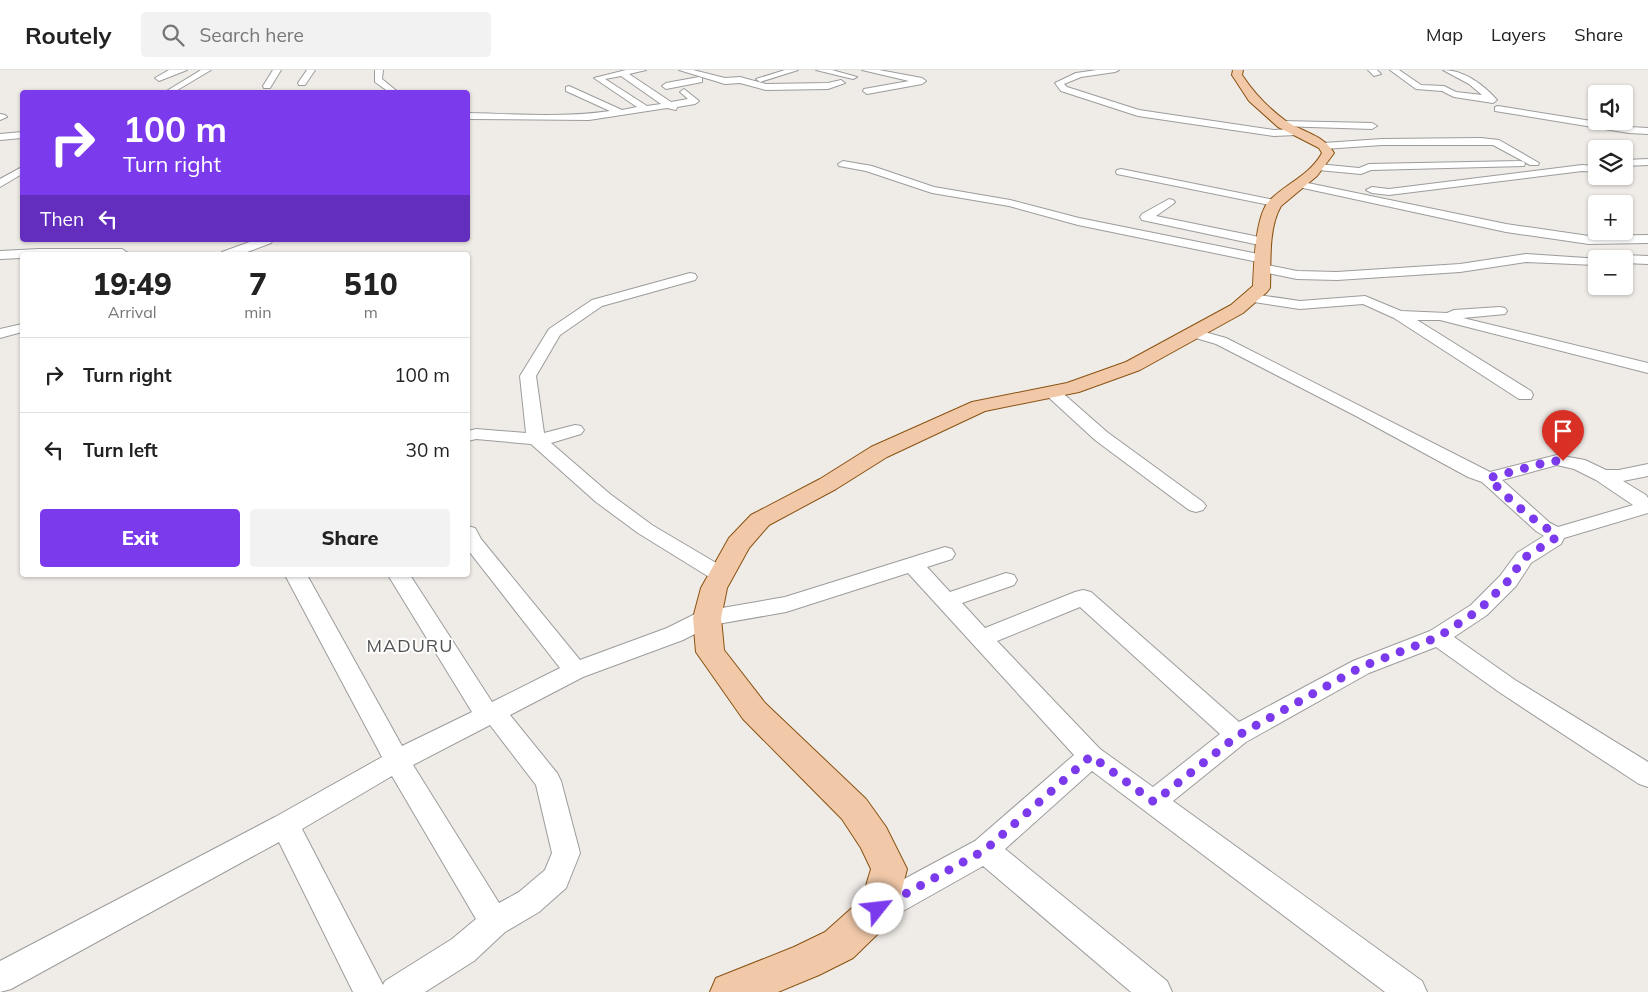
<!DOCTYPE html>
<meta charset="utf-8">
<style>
body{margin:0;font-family:Mulish,sans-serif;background:#f2f2f2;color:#222;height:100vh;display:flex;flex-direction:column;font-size:19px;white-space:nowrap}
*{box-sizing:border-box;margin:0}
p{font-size:16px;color:#767676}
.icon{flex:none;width:28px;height:28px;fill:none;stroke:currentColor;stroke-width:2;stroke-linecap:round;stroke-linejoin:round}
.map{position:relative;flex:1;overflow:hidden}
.panel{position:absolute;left:20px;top:182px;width:450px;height:325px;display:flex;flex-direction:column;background:#fff;border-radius:5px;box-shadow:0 1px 4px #0004}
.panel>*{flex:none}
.guide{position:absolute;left:20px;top:20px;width:450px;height:152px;border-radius:5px;box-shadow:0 1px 4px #0004;background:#7c3aed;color:#fff;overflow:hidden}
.controls{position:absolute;left:1588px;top:15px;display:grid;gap:10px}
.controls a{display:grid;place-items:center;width:45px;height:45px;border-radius:5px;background:#fff;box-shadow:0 1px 4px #0004;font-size:25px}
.pin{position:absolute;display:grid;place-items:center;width:42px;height:42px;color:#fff;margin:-51px -21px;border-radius:50% 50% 50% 0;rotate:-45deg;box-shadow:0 0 5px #0007}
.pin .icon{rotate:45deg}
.me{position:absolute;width:55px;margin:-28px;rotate:61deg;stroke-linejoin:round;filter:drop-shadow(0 0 4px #0008)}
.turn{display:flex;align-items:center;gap:18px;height:105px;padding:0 20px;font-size:22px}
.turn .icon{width:65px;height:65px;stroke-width:2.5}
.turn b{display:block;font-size:35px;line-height:42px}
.then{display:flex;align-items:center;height:48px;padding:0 20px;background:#0003;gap:10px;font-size:19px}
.eta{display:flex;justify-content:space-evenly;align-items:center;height:85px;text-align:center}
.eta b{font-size:30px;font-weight:800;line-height:35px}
.action{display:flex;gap:10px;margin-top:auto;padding:10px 20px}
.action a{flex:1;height:58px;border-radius:5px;background:#7c3aed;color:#fff;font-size:20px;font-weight:800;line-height:58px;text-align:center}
.action a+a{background:#f2f2f2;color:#222}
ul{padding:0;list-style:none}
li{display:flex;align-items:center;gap:15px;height:75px;padding:0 20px;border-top:1px solid #e0e0e0}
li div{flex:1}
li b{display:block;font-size:19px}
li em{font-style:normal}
header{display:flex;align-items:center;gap:30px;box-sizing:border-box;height:70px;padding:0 25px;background:#fff;border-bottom:1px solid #e0e0e0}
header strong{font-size:24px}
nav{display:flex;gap:28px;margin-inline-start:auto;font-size:18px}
.search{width:350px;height:45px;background:#f2f2f2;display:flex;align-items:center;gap:12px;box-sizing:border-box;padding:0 18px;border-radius:5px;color:#767676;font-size:19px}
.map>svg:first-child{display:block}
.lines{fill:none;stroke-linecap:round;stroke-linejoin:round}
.minor-casing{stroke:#9c9c9c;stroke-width:2}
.major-casing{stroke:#895211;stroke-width:2}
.minor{fill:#fff;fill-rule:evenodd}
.major{fill:#f1c9a9;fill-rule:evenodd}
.route{stroke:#7c3aed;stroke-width:9;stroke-dasharray:0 16.2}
.labels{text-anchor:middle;stroke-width:4;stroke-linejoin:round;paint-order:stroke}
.quarter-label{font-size:18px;letter-spacing:1px;fill:#525252;stroke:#fff}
</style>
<header>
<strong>Routely</strong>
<div class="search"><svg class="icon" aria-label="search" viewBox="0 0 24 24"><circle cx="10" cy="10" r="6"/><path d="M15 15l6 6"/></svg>Search here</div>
<nav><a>Map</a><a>Layers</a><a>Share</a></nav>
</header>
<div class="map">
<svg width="1648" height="922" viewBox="0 0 1648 922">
<rect width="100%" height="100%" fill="#efebe7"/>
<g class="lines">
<g class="minor-casing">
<path id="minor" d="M169,0h18l-28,11 -4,-3z
M201,0h10l-37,22h-9z
M273,0h8l-11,18h-6l-1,-2z
M307,0h8l-10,15h-6l-1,-2z
M375,0h8l-1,9 16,13h-9l-14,-10z
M626,0h20l-17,4 42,28 17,-3 -8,-7 4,-3 15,12 -4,3 -18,3 -1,3 -9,-2 -78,12 -121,-1v-6c47,1 95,5 142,-2l-44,-20v-4l3,-1 53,24 15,-3 -43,-29zM621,6l40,28 -14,2 -42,-27z
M679,0h14l32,8 15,-1 26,7 62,-1 13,-3 4,3 -17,6 -62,1 -26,-7 -15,1z
M785,0h13l-38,12 -4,-3z
M816,0h16l25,7 -4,2z
M862,0h17l43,8 4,3 -4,3 -55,10 -4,-3 1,-2 45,-8z
M1097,0h22l-4,2 -34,5 -17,7 3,3 72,23 135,20 22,-1 5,3 -5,3 -22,1 -136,-20 -77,-25 -6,-8 21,-10z
M1368,0h9l4,4 -7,2z
M1390,0h9l22,15 23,1 12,6 26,3 -13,-11 -26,-14c21,0 41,15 54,30l-4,3 -39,-6 -12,-6 -26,-2z
M699,7l3,1v4l-36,7 -4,-3 4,-3z
M1498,36l131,21 19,1v6l-19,-1 -134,-22v-4z
M0,44l5,1 2,2 -7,3z
M1282,51l90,2 5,3 -5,3 -93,-3 -2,-2z
M22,62v6l-22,2v-6z
M1481,68l18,2 40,23 -1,2h-8l-37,-20h-111l-58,4 -5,-3 5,-3 58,-4z
M1648,89v6l-24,1v-6z
M843,91l29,5 62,21 76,13 69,18 184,37 7,4 -7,4 -185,-38 -69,-19 -77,-13 -66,-22 -27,-5 -1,-2z
M1520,91l4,1 1,2 -1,2 -153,4 -10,4 -43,-4 -5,-3 5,-3 41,4 10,-4z
M1582,95l14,1v6l-14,-1 -193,24 -17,-2 -6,-3 6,-3 17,2z
M22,97v7l-22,13v-8z
M1121,99l154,31 6,3 -6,3 -158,-32 -1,-2 1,-2z
M1298,111l208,43 83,12 59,-1v8l-59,1 -83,-12 -212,-46 -2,-2z
M1169,129l4,1 2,2 -2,2 -17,12 108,22 6,4 -6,4 -122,-26 -2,-3 2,-3z
M255,170h18l-2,3 -32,12h-18l1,-3z
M39,179h83l6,4 -1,2h-105v3l-22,1v-8z
M1526,184l75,5h-5v6l-70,-3 -66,10 -123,8 -40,-1 -40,-8 -2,-3 7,-4 35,7 40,1 123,-8z
M1624,185l24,1v8l-24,-1v-4h-6z
M690,203l5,1 2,3 -2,3 -93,26 -42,29 -24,41 8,57 31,-8 6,1 3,4 -3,4 -30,9 59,51 42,31 76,45 4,5 -4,5 -7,2 -7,-2 -76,-47 -42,-31 -65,-58 -55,-5 -8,2v-10l8,-2 50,4 -6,-57 29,-47 43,-29z
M1252,224l48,7 65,-5 36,15 46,2 7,-3 46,-3 5,1 2,3 -2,3 -42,4 185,45v10l-208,-53h-23l114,71 2,4 -2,4h-12l-125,-81 -31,-14 -63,5 -53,-8 -2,-3z
M22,254v8l-22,6v-9z
M1194,259l32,9 264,134 67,-17 28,5 21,10h13l29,-6v12l-25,5 23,14 2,3v15l-84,25 -3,6 -30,19 -15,23 -29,29 -33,22 61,43 133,82v25l-9,-3 -140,-92 -63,-45 -67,26 -123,69 -73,59 249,180 5,11h-42l-293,-221 -87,78 162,132 5,11h-41l-148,-126 -94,53 -11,4 -11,-4 -4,-10 4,-10 108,-58 99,-86 -166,-182 -122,39 -74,13 -29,15 -100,37 -73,38 47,58 4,8 19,72 -14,35 -27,24 -34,20 -31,29 -49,31h-72l-74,-150 -268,147 -11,3v-31l275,-144 107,-60 -97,-182h22l95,171 70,-34 -84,-137h22l82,127 68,-34 -92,-118v-24l7,2 6,11 99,121 87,-32 32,-16 86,-15 160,-50 7,2 3,5 -3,5 -25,8 23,25 56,-19 8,2 3,5 -3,5 -52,18 23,25 90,-36 8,-2 8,2 148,130 114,-61 77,-30 41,-26 29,-29 17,-23 27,-17 -8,-5 -54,-49 -14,-5 -112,-61 -140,-72 -27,-8 -2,-3 2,-3zM1557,395l17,4 22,11 37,25 -75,22 -8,-4 -48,-43zM1080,537l140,127 -67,53 -53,-38 -103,-108zM490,655l46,60 16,68 -7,17 -26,22 -20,11 -86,-138zM392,706l84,143 -24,20 -67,42 -2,4 -81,-156z
M1052,317l6,2 49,43 96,70 3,4 -3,4 -7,2 -7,-2 -94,-70 -49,-45 -2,-3 2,-3z"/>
</g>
<g class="major-casing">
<path id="major" d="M1233,0h10l-1,5c12,18 26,33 44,46 16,11 38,14 48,32l-17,23 -36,30c-13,22 -10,57 -11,82l-3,4 -24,21 -103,57 -61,22 -94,19 -98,46 -51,32 -67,36 -20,23 -22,40 -6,30 3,32 41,53 101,96 20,28 21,42 -10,40 -6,12 -38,37 -34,17 -41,17h-68l6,-14 78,-31 31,-15 37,-33 9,-30 -10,-21 -19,-29 -99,-100 -47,-67 -3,-34 8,-30 28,-50 22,-23 69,-36 51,-32 101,-45 95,-19 59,-21 105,-57 22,-19c1,-20 2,-72 17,-86 17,-17 40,-25 52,-47l-3,-5 -41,-21 -29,-26 -17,-26z"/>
</g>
<use href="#minor" class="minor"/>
<use href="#major" class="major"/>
</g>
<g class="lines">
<path class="route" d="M878,839l107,-59 106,-94 63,46 83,-66 124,-69 77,-30 41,-27 29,-29 16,-23 30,-19 2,-5c-24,-14 -48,-35 -67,-56l62,-17h12"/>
</g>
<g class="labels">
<g class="quarter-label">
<text x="410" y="582">MADURU</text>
</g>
</g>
</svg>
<div class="controls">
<a><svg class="icon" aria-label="sound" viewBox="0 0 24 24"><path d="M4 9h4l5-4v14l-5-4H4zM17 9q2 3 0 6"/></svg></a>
<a><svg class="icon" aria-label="layers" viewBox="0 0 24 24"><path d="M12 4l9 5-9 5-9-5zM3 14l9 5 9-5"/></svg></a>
<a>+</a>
<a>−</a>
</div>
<div class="pin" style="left:1563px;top:391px;background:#d93025"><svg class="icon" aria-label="arrive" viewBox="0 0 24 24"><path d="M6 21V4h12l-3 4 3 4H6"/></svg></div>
<svg class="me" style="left:878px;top:839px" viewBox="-20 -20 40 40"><circle r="19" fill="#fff"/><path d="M0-13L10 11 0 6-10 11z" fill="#7c3aed"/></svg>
<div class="guide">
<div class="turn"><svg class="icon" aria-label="right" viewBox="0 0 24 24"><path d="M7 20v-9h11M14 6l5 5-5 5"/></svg><div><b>100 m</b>Turn right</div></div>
<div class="then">Then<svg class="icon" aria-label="left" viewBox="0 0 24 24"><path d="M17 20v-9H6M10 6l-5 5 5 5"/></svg></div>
</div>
<section class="panel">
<div class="eta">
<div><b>19:49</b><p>Arrival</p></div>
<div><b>7</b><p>min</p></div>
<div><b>510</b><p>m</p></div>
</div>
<ul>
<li><svg class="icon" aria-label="right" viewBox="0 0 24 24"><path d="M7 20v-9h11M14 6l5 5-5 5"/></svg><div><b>Turn right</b></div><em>100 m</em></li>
<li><svg class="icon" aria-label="left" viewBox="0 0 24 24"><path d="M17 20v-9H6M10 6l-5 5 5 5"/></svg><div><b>Turn left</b></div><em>30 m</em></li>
</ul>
<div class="action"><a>Exit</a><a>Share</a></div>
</section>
</div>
